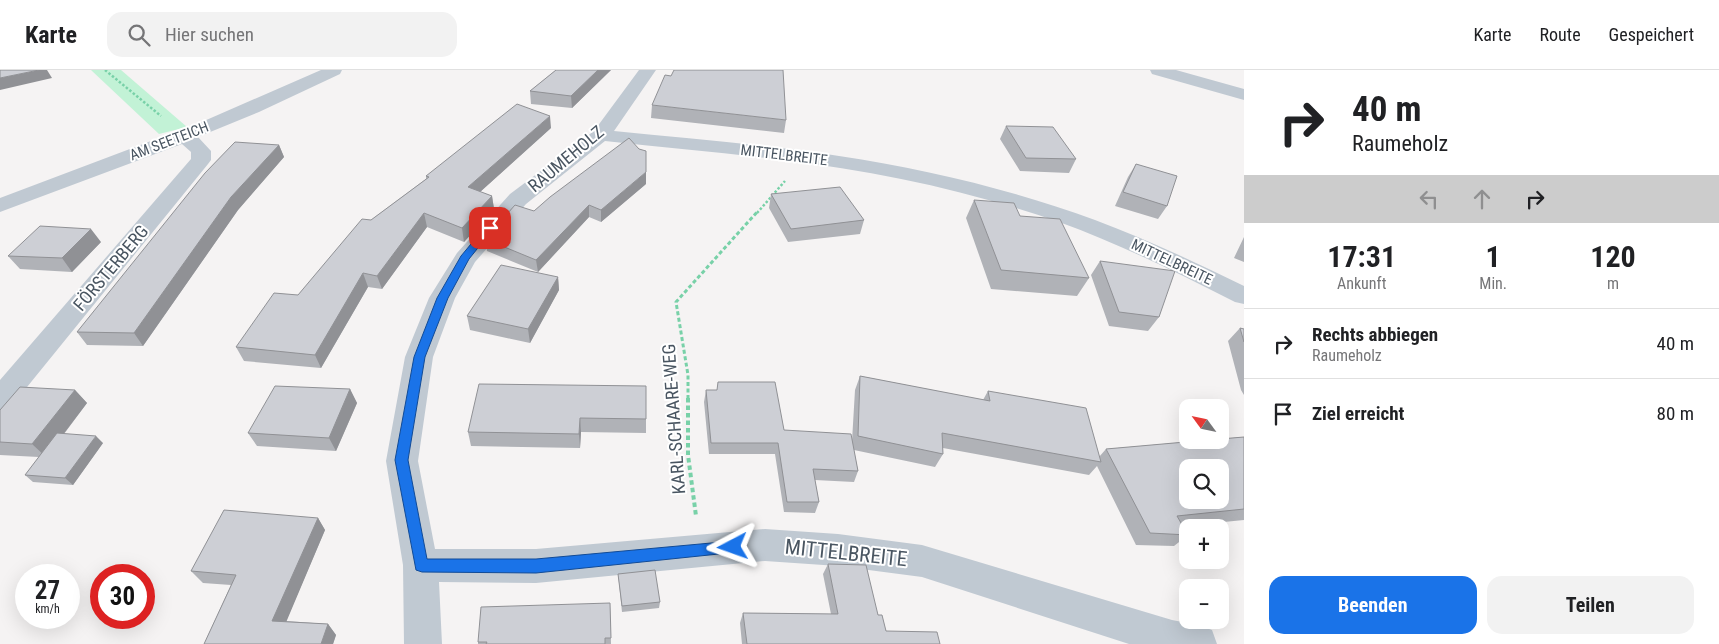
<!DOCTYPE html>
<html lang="de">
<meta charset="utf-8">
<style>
body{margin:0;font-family:"Roboto Condensed",sans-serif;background:#f2f2f2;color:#202124;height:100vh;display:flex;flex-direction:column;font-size:19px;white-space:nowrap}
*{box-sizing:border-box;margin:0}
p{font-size:16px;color:#757577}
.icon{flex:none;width:28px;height:28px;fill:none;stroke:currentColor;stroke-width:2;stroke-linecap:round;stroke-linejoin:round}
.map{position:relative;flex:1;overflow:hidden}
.sheet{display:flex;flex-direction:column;background:#fff;width:475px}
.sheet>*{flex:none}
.hud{background:#fff;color:#202124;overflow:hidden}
.needle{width:32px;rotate:303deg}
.fabs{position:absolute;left:1179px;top:329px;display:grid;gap:10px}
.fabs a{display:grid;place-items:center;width:50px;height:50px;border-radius:10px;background:#fff;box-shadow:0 5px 20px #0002;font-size:25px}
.speed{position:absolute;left:15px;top:494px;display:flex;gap:10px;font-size:25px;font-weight:700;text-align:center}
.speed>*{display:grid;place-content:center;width:65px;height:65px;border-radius:50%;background:#fff;box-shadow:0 5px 20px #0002;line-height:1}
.speed small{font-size:12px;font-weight:400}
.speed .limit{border:8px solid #d22;background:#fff;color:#111}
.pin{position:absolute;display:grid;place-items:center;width:42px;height:42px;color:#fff;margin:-21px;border-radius:10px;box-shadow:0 2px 8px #0006}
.me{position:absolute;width:55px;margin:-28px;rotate:266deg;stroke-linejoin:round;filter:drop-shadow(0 0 4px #0008)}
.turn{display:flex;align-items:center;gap:18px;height:105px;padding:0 25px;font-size:22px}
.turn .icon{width:65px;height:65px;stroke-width:2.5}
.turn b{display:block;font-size:35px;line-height:42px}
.lanes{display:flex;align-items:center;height:48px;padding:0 25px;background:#0003;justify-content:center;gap:25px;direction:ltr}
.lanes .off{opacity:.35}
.eta{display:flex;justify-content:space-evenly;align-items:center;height:85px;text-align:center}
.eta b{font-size:30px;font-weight:700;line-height:35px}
.cta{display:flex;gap:10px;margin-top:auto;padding:10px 25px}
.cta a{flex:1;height:58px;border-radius:15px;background:#1a73e8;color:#fff;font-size:20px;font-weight:700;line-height:58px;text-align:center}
.cta a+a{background:#f2f2f2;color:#202124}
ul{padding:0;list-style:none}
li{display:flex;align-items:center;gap:15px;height:70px;padding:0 25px;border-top:1px solid #e0e0e0}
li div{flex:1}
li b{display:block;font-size:19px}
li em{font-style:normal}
header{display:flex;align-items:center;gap:30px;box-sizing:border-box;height:70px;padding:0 25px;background:#fff;border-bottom:1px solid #e0e0e0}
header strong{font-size:24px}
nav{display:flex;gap:28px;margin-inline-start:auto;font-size:18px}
.search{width:350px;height:45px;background:#f2f2f2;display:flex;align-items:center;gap:12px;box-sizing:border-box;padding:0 18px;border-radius:15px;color:#757577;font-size:19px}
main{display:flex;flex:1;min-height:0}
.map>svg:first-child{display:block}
.green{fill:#c2f2d6}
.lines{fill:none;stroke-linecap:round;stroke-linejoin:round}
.path-far2{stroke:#78d1a8;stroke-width:2.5;stroke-dasharray:2.5 2;stroke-linecap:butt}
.path-far1{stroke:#78d1a8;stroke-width:3;stroke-dasharray:4 2.5;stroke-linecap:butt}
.path{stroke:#78d1a8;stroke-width:4;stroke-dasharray:4.5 3;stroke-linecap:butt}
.minor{fill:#c0c9d2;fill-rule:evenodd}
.wall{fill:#b0b2b7}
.shaded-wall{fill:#909195}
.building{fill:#cdcfd5;stroke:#909195;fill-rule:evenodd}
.route{fill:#1a73e8;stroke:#114b97}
.labels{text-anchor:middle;stroke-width:4;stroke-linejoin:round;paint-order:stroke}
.far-street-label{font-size:15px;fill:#495561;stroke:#fff}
.street-label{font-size:18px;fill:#495561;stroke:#fff}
.near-street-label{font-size:21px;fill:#495561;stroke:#fff}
</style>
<header>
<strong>Karte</strong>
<div class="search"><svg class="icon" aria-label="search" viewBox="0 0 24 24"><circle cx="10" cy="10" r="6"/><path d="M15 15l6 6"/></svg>Hier suchen</div>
<nav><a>Karte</a><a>Route</a><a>Gespeichert</a></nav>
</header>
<main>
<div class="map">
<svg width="1244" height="574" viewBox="0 0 1244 574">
<rect width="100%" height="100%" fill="#f5f3f3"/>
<path class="green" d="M91,0h30l66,57 -28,7z"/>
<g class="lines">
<path class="path-far2" d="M105,0l56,46
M757,143l28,-32"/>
<path class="path-far1" d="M688,329v-24l-12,-73 82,-91"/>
<path class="path" d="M688,328v57l8,61"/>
<path class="minor" d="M321,0h21l-2,4 -81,38 -61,25 13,14v9l-3,4 -198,244 -10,3v-31l191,-221v-7l-9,-8 -182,68v-14l204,-77z
M639,0h17l-42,61c75,8 150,13 225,25 87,13 174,34 256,64 51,19 100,42 149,66v18l-9,-2c-57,-29 -115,-58 -176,-80 -89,-31 -183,-51 -277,-62 -59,-8 -118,-12 -177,-19l-79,63 -51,58 -20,36 -22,59 -15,104 17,88h101l229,-20 73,5 84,11 250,75 26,5 14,5 5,14h-88l-207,-67 -84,-11 -73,-5 -229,22 -97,-1 3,62h-38l-1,-79 -17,-104 19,-104 24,-59 28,-45 53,-59 84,-63z
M1150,0h26l68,19v11l-92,-26z"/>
</g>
<path class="wall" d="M556,0h55l-39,38 -41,-4 -1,-13z
M652,35l134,15 -2,13 -133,-15z
M1006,56l70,33 -7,14 -49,-2 -20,-32z
M551,58l-71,64 12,4 2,13 -30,33 -37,-15 -45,62 -14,-2 -47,81 -77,-7 -8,-14 62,-52 73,-75 55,-41v-3z
M279,75l5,12 -46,53 -95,136 -56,-1 -10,-13z
M1136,94l31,42 -9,13 -43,-13 13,-29z
M646,114l-45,38 -12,-5 -51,55 -51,-21 -2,-12z
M771,124l93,26 -4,14 -72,8 -19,-34z
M974,130l46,16 69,62 -12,18 -86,-7 -25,-71z
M1244,167v25l-10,-4z
M101,172l-29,30 -52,-3 -12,-13z
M1100,191l59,56 -11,14 -39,-5 -18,-51z
M558,207l1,13 -29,53 -60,-13 -3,-14z
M1240,258l4,1v66l-3,-5 -13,-49z
M860,306l123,24 5,-9 111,66 7,-8 138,-12v83l-61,6 5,9 -14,11 -38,-1 -39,-79 -8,9 -146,-27v6l-8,13 -81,-17 4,21 -4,11 -39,-2 4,22 -4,11 -31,-1 -9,-58h-66l-5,-52 2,-12 78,40 68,11 3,-51z
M646,316v47l-65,-1 -1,16 -109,-2 -3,-14z
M350,319l7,14 -21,48 -79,-5 -9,-13z
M75,320l12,13 -23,31 39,9 -30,42 -40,-3 -8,-7 14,-18 -39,-2v-45z
M318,448l7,12 -39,91 42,3 8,11 -3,9h-129l27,-59 -28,-2 -12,-12z
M828,494l50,51 8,16 54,13h-198l-2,-21 3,-10 88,1 -8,-40z
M618,504l42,28 -1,6 -37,4z
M610,533l1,41h-133v-2z"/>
<path class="shaded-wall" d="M39,0h8l5,8 -52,12v-12z
M598,0h13l-39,38 -1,-12z
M550,46l1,12 -81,73 -2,-14z
M279,75l5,12 -46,53 -95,136 -9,-13 97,-136z
M646,102v12l-45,38v-12z
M492,126l2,13 -30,33 -2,-14z
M589,135v12l-51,55 -2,-12z
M424,143l3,14 -45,62 -5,-13z
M91,159l10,13 -29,30 -10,-14z
M363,203l5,14 -47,81 -6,-13z
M558,207l1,13 -29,53 -2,-14z
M350,319l7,14 -21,48 -7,-13z
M75,320l12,13 -41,54 -14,-13z
M580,348l1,14 -1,16 -1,-14z
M96,366l7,7 -30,42 -8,-7z
M318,448l7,12 -43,102 -10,-11z
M328,554l8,11 -3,9h-12z"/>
<path class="building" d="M0,0h39l-39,8z
M556,0h42l-27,26 -41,-5z
M674,0h109l3,50 -134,-15 13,-30 6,1z
M517,34l33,12 -82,71 24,9 -30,32 -38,-15 -47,63 -14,-3 -48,82 -79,-8 38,-54 24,2 64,-76 9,1 58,-43 -3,-1z
M1006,56l47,1 23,32 -50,-1z
M629,68l10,11 7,2v21l-45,38 -12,-5 -53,55 -51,-21 30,-34 19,6 16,-14z
M235,72l44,3 -48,52 -97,136 -57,-1 128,-159z
M1136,94l41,12 -10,30 -44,-14z
M840,117l24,33 -73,9 -20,-35z
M974,130l40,3 6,13 40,3 29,59 -88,-8z
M40,156l51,3 -29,29 -54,-2z
M1100,191l75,10 -16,46 -40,-5z
M501,195l57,12 -30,52 -61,-13z
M1240,258l4,1v13z
M860,306l130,25 -2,-10 98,17 15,54 -159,-29 1,21 -85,-18z
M718,312h57l9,48 67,4 7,37 -45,-2 6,33h-32l-9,-59h-67l-5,-53h11z
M479,314l167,2v33l-66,-1 -1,16 -111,-2z
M275,316l75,3 -21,49 -81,-5z
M20,317l55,3 -43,54 -32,-2v-32z
M57,363l39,3 -31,42 -40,-3z
M1244,367v72l-67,7 11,19 -38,-2 -44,-84 102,-9h12v-1zM1188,398h32v32h-32z
M224,440l94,8 -46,103 56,3 -7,20h-117l32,-69 -45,-4z
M828,494l38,1 12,50h4l4,16 51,1 3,12h-193l-4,-31 95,1z
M655,500l5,32 -38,4 -4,-32z
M610,533l1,35h-6v6h-119l1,-2h-9l3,-35z"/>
<path class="route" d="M486,156h4l4,2 -25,31 -21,39 -23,59 -17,103 19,99h109l197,-18 5,1 2,5 -2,5 -202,21 -114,-1 -6,-2 -21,-110 19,-103 23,-59 24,-42z"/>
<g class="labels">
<g class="far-street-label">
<text transform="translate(169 71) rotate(-21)" y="5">AM SEETEICH</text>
<text transform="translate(784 85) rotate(7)" y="5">MITTELBREITE</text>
<text transform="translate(1172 192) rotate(25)" y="5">MITTELBREITE</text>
</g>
<g class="street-label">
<text transform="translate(566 89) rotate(-40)" y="6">RAUMEHOLZ</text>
<text transform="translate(111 198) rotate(-50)" y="6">FÖRSTERBERG</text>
<text transform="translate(674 349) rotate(-94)" y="6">KARL-SCHAARE-WEG</text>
</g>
<g class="near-street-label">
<text transform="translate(846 483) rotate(6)" y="7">MITTELBREITE</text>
</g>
</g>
</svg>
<div class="fabs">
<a><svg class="needle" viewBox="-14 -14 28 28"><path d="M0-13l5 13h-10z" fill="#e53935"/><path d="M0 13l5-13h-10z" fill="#757577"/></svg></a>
<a><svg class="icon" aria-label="search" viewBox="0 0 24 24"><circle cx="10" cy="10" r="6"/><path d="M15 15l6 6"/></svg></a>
<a>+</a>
<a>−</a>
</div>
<div class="speed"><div>27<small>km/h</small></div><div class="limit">30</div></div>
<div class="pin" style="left:490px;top:158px;background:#d93025"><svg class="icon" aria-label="arrive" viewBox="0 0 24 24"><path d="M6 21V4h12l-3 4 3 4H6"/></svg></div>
<svg class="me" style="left:733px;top:477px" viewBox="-20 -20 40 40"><path d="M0-17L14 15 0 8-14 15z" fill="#1a73e8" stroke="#fff" stroke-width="4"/></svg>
</div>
<section class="sheet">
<div class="hud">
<div class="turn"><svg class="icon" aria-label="right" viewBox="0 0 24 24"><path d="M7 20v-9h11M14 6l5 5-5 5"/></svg><div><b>40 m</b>Raumeholz</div></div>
<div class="lanes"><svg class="icon off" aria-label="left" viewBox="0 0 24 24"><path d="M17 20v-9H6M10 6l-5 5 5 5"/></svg><svg class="icon off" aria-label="ahead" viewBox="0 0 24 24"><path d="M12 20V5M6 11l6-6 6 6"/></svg><svg class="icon" aria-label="right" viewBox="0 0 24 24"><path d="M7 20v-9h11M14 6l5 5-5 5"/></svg></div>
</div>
<div class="eta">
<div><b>17:31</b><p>Ankunft</p></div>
<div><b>1</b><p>Min.</p></div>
<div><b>120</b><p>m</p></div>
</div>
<ul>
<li><svg class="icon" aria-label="right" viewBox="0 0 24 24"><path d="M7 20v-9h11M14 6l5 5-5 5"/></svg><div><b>Rechts abbiegen</b><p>Raumeholz</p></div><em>40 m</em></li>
<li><svg class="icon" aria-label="arrive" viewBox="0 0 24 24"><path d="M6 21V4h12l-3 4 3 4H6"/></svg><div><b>Ziel erreicht</b></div><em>80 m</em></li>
</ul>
<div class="cta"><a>Beenden</a><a>Teilen</a></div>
</section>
</main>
